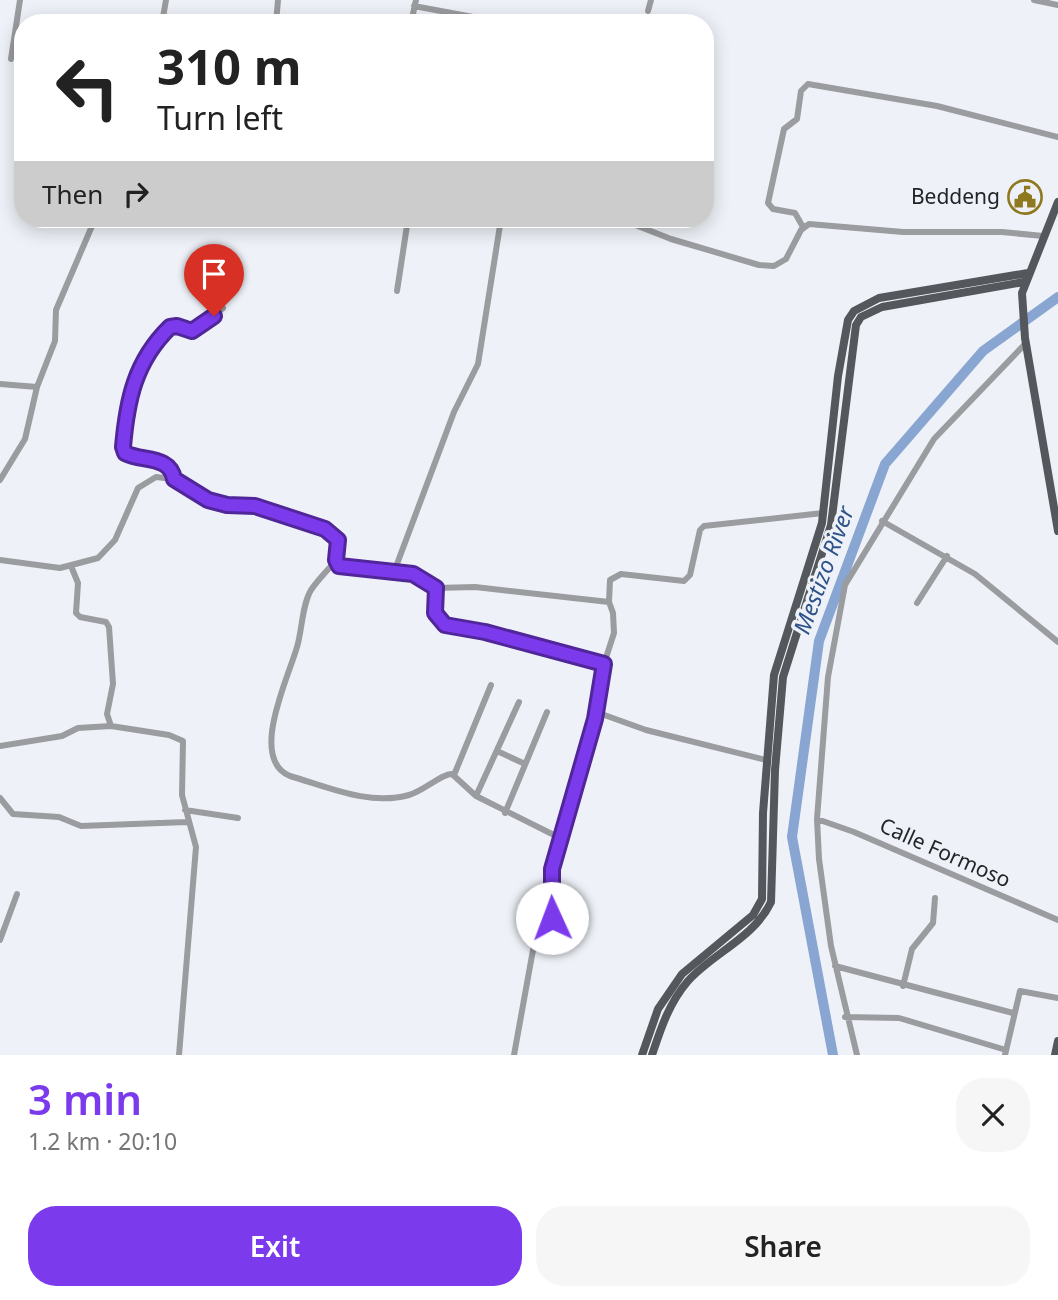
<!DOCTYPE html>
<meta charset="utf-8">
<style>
body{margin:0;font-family:"Noto Sans",sans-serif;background:#f6f6f6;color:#222;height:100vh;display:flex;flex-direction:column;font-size:26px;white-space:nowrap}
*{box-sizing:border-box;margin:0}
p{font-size:23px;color:#767676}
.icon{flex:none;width:38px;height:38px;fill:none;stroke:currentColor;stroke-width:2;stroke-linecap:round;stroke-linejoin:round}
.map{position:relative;height:1055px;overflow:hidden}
.sheet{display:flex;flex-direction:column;background:#fff;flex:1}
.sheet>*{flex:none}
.hud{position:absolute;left:14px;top:14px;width:700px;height:214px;border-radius:28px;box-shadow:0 4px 18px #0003;background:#fff;color:#222;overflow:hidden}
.pin{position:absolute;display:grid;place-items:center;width:60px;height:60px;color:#fff;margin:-72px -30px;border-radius:50% 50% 50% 0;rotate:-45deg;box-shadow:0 0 7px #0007}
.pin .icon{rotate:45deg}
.me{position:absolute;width:77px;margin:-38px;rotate:358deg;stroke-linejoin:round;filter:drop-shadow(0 0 5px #0008)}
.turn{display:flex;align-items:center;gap:24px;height:147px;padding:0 28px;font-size:32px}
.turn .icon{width:91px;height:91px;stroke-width:2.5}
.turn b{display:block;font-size:49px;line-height:60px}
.then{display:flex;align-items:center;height:66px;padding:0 28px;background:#0003;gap:14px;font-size:26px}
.round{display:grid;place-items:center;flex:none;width:74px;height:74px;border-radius:28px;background:#f6f6f6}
.headline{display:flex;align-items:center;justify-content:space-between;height:119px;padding:0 28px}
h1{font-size:42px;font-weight:600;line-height:52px;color:#7c3aed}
.button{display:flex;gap:14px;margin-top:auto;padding:14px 28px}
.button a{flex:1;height:80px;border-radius:28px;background:#7c3aed;color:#fff;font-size:28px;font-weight:600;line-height:80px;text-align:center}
.button a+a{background:#f6f6f6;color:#222}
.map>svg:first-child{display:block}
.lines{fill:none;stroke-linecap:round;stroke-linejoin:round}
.river{stroke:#89a5d1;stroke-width:10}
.minor{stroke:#9a9c9f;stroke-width:6}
.major{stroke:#54575b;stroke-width:8}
.route-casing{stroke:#51269a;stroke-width:18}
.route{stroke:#7c3aed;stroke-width:12}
.labels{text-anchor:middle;stroke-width:7;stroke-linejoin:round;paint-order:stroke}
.poi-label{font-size:21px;fill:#232427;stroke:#eef2f8;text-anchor:end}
.street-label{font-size:21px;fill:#232427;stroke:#eef2f8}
.water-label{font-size:23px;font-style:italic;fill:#2e528a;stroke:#eef2f8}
</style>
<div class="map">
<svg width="1058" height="1055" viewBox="0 0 1058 1055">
<rect width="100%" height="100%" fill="#eef2f8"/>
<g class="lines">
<path class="river" d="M833,1055l-41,-218 27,-196 66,-177 98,-113 75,-54"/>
<path class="minor" d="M1034,0l24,5
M414,6l91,17
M648,11l3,-11
M162,23l4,-23
M276,23l2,-23
M411,23l5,-23
M11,59l9,-59
M620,219l51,20 88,26 15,1 12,-7 15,-29 8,-6 94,8h99l41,4
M803,227l-8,-14 -22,-4 -5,-6 16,-74 13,-10 4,-28 7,-7 129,22 121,31
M397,291l11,-72
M0,384l37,3
M174,479c-5,-27 -36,-14 -51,-29 -3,-39 11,-83 37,-112 3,-4 7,-10 11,-12 7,-2 15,4 21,5l31,-23
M0,480l25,-41 12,-52 18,-46 1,-31 39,-91
M882,521l93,53 83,68
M0,560l60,8 38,-10 17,-18 23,-52 18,-11 18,2 20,15 23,10h34l69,23 18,13 -2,20 3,6 74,8 23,14 -2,25 11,12 40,7 119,32
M336,562c-6,4 -21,22 -25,28 -9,15 -9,41 -14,57 -8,29 -49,112 -7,129 38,11 79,30 119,19 15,-4 32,-21 43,-21l24,22 84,42
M71,566l7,17 -2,30 4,4 26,5 3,5 4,57 -6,30 4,12
M394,572l60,-160 24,-48 23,-145
M436,588l39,-1 134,15
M917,603l30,-47
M596,712l50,18 120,30
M0,746l62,-10 16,-8 33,-2 58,9 14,6 -1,54 14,52 -17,208
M497,751l28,13
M454,775l37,-90
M476,796l43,-94
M0,798l13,16 46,3 22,9 106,-4
M185,810l53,8
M505,813l42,-101
M817,819l37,13 204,88
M0,940l17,-46
M835,966l178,47
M903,986l9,-37 21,-26 2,-25
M845,1017l54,1 107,32
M514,1055l19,-105 5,-13 13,-15 1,-53 43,-150 9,-55 10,-31 -1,-20 -4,-11 1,-22 11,-6 63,7 6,-6 10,-45 4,-4 119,-13
M857,1055l-26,-109 -12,-87 -2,-40 11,-142 17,-92 89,-146 92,-96
M1005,1055l15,-64 38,7"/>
<path class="major" d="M1058,202l-36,91 3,45 33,193
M642,1055l16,-46 24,-35 71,-59 9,-16 1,-86 11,-138 48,-152 16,-147 10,-56 6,-9 25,-13 149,-25
M652,1055c9,-27 17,-52 36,-74 25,-28 66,-43 83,-79l4,-132 8,-93 48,-152 25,-200 5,-8 21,-10 142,-25
M1055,1055l3,-14"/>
</g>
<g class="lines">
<g class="route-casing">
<path id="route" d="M214,316l-22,15 -15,-5 -7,1c-35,34 -43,73 -47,120l2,6c17,9 45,2 49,26l34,21 19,5 28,1 70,23 13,11 -2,20 3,6 74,8 23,14 -1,25 10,12 40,7 119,32 -9,55 -43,150v49"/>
</g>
<use href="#route" class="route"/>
</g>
<defs>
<g id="civic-ring" transform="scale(1.75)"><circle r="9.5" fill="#eef2f8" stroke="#8f791f" stroke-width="1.5"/><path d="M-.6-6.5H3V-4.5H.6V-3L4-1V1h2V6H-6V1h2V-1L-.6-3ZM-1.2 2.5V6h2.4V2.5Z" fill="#8f791f"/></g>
</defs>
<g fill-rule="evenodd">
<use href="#civic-ring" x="1025" y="197"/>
</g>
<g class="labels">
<g class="poi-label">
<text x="1000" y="204">Beddeng</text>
</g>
<g class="street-label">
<text transform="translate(945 853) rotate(24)" y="7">Calle Formoso</text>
</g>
<g class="water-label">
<text transform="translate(824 570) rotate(-70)" y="8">Mestizo River</text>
</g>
</g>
</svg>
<div class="pin" style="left:214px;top:316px;background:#d93025"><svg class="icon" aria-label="arrive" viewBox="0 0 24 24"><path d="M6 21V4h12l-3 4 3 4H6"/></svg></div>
<svg class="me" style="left:552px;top:918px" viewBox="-20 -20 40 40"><circle r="19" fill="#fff"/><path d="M0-13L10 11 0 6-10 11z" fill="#7c3aed"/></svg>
<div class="hud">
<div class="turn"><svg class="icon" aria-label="left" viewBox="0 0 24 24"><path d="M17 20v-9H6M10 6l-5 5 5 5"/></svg><div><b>310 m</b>Turn left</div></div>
<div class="then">Then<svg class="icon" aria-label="right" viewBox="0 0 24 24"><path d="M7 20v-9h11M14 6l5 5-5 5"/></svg></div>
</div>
</div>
<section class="sheet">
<div class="headline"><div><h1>3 min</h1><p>1.2 km · 20:10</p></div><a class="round"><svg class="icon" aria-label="close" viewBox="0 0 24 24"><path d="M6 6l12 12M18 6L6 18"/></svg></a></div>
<div class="button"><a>Exit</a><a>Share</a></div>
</section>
